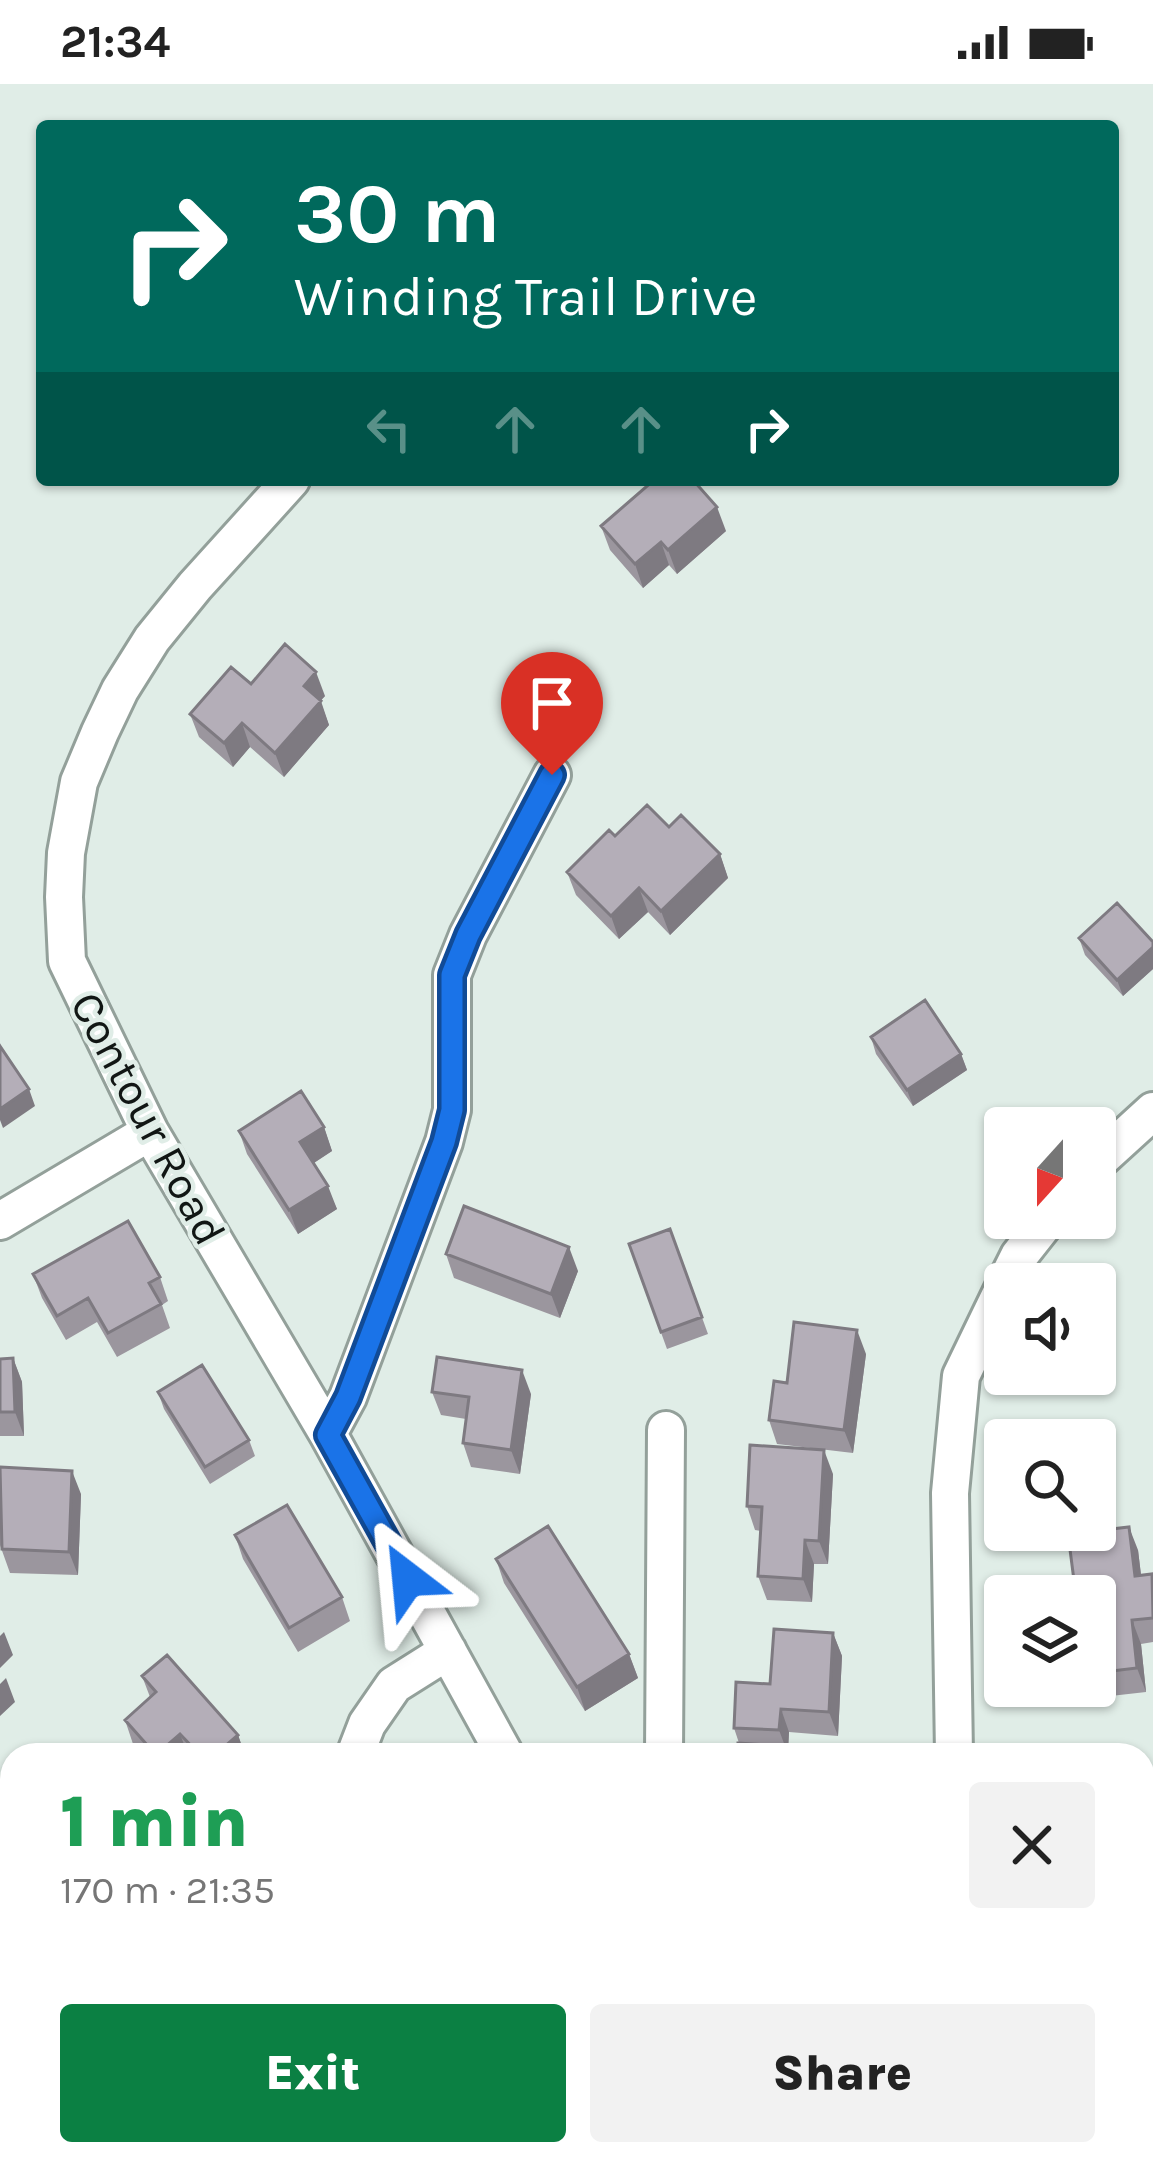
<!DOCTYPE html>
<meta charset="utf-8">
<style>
body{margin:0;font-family:Karla,sans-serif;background:#f2f2f2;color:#222;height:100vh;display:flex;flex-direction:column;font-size:45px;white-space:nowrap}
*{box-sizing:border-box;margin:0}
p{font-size:39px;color:#767676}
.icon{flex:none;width:66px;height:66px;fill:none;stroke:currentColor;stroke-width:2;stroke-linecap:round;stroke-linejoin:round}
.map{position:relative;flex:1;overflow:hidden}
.sheet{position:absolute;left:0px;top:1659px;width:1155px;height:423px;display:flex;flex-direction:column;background:#fff;border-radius:36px 36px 0 0;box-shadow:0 3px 9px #0004}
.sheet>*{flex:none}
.banner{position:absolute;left:36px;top:36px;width:1083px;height:366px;border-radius:12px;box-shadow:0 3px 9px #0004;background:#00695c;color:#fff;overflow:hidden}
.needle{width:78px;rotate:201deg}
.fabs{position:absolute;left:984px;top:1023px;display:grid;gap:24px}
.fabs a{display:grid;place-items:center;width:132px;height:132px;border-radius:12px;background:#fff;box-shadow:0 3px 9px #0004;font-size:60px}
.pin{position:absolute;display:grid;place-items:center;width:102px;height:102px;color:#fff;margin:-123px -51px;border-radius:50% 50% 50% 0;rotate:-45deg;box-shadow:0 0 12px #0007}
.pin .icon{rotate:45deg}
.me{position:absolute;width:132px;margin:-66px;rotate:331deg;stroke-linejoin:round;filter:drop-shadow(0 0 9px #0008)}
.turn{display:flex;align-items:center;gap:42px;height:252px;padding:0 60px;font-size:54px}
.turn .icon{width:156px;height:156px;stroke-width:2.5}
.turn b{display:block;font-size:84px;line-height:102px}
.lanes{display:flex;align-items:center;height:114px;padding:0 60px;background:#0003;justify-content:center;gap:60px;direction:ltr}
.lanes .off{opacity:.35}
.round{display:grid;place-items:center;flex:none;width:126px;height:126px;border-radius:12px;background:#f2f2f2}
.head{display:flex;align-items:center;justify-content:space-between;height:204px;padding:0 60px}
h1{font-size:72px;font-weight:800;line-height:90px;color:#1e9e55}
.button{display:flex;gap:24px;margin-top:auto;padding:24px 60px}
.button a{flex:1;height:138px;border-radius:12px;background:#0b8043;color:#fff;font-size:48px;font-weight:800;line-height:138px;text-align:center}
.button a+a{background:#f2f2f2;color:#222}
.status{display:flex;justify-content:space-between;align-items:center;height:84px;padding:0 60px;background:#fff;direction:ltr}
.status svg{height:33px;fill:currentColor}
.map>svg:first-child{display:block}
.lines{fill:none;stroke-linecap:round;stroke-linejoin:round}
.street-casing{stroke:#93a09a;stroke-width:42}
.street{stroke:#fff;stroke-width:36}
.wall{fill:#9b969e}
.shaded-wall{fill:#7e7a81}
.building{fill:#b4aeb8;stroke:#7e7a81;stroke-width:3}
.route-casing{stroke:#114b97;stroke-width:30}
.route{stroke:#1a73e8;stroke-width:21}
.labels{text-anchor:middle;stroke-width:9;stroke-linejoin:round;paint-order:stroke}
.street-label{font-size:45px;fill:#111614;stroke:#e0ede7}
</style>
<div class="status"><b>21:34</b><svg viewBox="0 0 49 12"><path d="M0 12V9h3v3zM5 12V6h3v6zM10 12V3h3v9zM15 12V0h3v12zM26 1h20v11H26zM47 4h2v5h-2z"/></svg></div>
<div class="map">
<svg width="1153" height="2080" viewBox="0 0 1153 2080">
<rect width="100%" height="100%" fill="#e0ede7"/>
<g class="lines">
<g class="street-casing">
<path id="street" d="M291,396l-96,106 -43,53 -32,51 -20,42 -21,50 -13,71 -2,44 3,64 83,171 178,302 177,321
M1095,1080l58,-53
M0,1137l150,-89
M1005,1200l14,-28 30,-38
M328,1350l20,-37 96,-255 8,-32v-135l16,-40 84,-160
M355,1671l12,-31 27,-39 54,-34
M664,1671l2,-325
M954,1671l-4,-262 11,-117 44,-91
M0,2000l12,8
M96,2070l13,10
M708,2070l2,10
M956,2080l1,-10"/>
</g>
<use href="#street" class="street"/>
</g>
<path class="wall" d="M601,442l125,5 -49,43 -8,-9 -26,23 -33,-38z
M251,600l74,12 -5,5 9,24 -45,52 -34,-30 -17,20 -34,-30 -9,-23z
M669,743l51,27 8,24 -58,57 -22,-23 -29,27 -43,-44 -9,-23z
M1079,854l74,4v27l-30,27 -38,-41z
M871,953l90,17 6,16 -54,36 -37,-52z
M324,1043l8,24 -18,12 23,46 -39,25 -51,-80 -8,-23z
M670,1145l38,105 -41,15 -38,-105z
M446,1170l132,17 -18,47 -106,-40z
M33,1190l127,3 8,24 -6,4 8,23 -53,29 -20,-35 -31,18 -24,-42z
M866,1270l-13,99 -76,-9 -8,-24 18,-37z
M13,1274l9,24 2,54h-24v-77z
M158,1308l91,48 6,16 -45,28 -46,-75z
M432,1308l99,2 -11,80 -49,-7 -8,-24 3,-24 -25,-4z
M0,1383l81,27 -3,81 -68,-2 -10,-28z
M833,1390l-5,90h-14l-2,38 -45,-2 -9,-24 3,-45 -6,-1 -8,-24z
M235,1451l107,62 8,24 -52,31 -55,-93z
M1138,1466l3,25 12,2v65l-12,2 5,48 -53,6 -4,-12h6v-90z
M496,1475l133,95 9,24 -53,33 -81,-128z
M833,1549l9,23 -4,80 -49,-4 -1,14 -49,-3 -5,-15 36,-44z
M142,1592l96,59 7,20h-102l-10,-11 -8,-24 25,-23z
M1143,1696l5,13 4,105h-9z
M795,2070h77l1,10h-77z"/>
<path class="shaded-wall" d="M717,423l9,24 -49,43 -9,-24z
M661,458l8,23 -26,23 -8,-24z
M316,588l9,24 -13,14 -8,-24z
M321,617l8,24 -45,52 -9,-24z
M242,639l8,24 -17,20 -9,-24z
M720,770l8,24 -58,57 -9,-24z
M639,804l9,24 -29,27 -8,-23z
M1153,863v22l-30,27 -6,-16z
M961,970l6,16 -54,36 -6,-16z
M29,1005l6,17 -32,22 -3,-8v-11z
M324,1043l8,24 -23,15 -9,-24z
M328,1102l9,23 -39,25 -9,-24z
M569,1163l9,24 -18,47 -9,-24z
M857,1246l9,24 -13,99 -9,-23z
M13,1274l9,24 2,54 -9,-24z
M522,1286l9,24 -11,80 -9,-24z
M824,1366l9,24 -5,90 -9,-23z
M72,1387l9,23 -3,81 -9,-23z
M1129,1443l9,23 6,50 -9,-24z
M805,1456l9,24 -2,38 -9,-23z
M1132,1536l9,24 5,48 -9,-24z
M4,1548l9,23 -13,13v-32z
M833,1549l9,23 -4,80 -9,-24z
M629,1570l9,24 -53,33 -8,-24z
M6,1594l9,24 -15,14v-32z
M781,1625l8,23 -1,22 -9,-24z
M180,1650l8,21h-32z
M238,1651l7,20h-30z
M1143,1696l5,13 4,105 -8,-24z
M641,2070h5l1,10h-8z"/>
<path class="building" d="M654,396h39l24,27 -49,43 -7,-8 -26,22 -34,-38z
M285,560l31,28 -12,14 17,15 -46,52 -33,-30 -18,20 -34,-29 41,-47 20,17z
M647,721l22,22 12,-12 39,39 -59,57 -22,-23 -28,28 -44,-44 42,-42 6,6z
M1117,819l36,39v5l-36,33 -38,-42z
M925,916l36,54 -54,36 -36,-53z
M0,962l29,43 -29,20z
M301,1007l23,36 -24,15 28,44 -39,24 -50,-79z
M464,1122l105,41 -18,47 -105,-40z
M128,1137l32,56 -11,6 12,21 -53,29 -20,-35 -31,18 -24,-42z
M670,1145l32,88 -41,15 -32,-88z
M794,1238l63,8 -13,100 -75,-10 5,-39 13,2z
M437,1273l85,13 -11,80 -48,-7 6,-46 -37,-5z
M13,1274l2,54h-15v-53z
M202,1281l47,75 -44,27 -47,-75z
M750,1361l74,5 -5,91 -14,-1 -2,39 -45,-3 4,-69 -15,-1z
M0,1383l72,4 -3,81 -67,-3z
M287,1421l55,92 -53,31 -54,-93z
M548,1442l81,128 -52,33 -81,-128z
M1129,1443l6,49 17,-2 1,44 -21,2 5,48 -42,5v-77h-19l-8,-62z
M774,1545l59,4 -4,79 -48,-3 -2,21 -45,-2 2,-46 34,2z
M167,1571l71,80 -23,20h-15l-20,-21 -24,21 -31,-35 31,-28 -14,-16z
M738,1659l123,8v4h-123z
M590,2070h51l-2,10h-51z
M795,2070h49l1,10h-49z"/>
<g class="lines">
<g class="route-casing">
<path id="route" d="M408,1495l-80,-144 20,-38 96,-255 8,-32v-135l16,-40 84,-160"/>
</g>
<use href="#route" class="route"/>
</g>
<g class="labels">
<g class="street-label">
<text transform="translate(149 1034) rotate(62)" y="16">Contour Road</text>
</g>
</g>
</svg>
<div class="fabs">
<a><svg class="needle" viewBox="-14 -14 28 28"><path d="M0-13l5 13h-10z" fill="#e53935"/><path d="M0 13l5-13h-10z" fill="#767676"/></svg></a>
<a><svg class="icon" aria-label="sound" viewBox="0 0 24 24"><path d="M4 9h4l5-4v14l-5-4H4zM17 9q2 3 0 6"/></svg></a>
<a><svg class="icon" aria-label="search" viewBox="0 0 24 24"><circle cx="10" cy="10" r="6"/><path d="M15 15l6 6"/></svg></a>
<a><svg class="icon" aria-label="layers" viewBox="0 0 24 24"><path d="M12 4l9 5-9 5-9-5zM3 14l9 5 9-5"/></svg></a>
</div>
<div class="pin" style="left:552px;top:691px;background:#d93025"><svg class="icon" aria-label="arrive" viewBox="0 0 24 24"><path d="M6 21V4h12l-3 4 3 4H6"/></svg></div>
<svg class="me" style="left:408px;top:1495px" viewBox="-20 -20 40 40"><path d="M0-17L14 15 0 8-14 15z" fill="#1a73e8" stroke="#fff" stroke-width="4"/></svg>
<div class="banner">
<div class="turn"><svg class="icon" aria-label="right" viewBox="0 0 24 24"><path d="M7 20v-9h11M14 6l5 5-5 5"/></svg><div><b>30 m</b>Winding Trail Drive</div></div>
<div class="lanes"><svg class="icon off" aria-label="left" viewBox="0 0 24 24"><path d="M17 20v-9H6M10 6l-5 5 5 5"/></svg><svg class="icon off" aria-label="ahead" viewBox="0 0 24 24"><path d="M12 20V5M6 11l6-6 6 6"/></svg><svg class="icon off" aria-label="ahead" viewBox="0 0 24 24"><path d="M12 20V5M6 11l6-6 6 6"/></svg><svg class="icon" aria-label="right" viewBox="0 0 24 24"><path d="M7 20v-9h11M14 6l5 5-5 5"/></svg></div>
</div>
<section class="sheet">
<div class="head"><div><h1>1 min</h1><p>170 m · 21:35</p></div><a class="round"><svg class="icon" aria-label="close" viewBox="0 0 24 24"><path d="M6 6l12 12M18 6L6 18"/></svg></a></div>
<div class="button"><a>Exit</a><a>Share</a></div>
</section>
</div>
